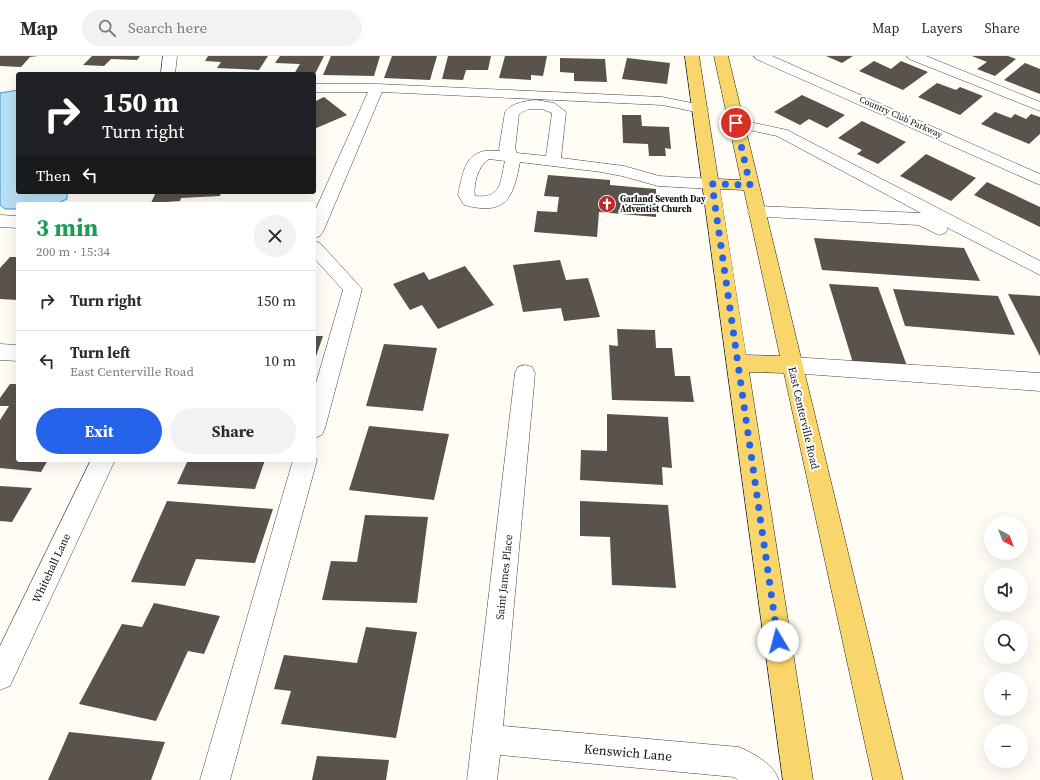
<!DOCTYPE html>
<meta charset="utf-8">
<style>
body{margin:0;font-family:"Source Serif 4",serif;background:#f2f2f3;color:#2b2b33;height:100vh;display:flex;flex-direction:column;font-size:15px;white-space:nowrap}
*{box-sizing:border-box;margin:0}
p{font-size:13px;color:#7c7c81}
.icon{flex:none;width:22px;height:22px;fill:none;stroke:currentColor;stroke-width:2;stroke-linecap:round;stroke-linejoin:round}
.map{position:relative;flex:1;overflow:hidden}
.details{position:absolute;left:16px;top:146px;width:300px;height:260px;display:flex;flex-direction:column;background:#fff;border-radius:4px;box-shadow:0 4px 16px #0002}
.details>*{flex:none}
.hud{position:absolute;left:16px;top:16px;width:300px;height:122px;border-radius:4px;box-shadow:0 4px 16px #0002;background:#202124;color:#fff;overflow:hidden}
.needle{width:26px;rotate:138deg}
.fabs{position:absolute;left:984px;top:460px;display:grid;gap:8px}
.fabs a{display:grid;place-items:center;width:44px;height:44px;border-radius:50%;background:#fff;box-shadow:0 4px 16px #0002;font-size:20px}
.pin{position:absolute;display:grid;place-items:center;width:34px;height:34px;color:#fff;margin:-17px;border:2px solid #fff;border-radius:50%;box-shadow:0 1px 4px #0007}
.me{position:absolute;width:44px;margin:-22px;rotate:352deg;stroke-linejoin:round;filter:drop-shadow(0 0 3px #0008)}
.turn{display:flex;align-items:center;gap:14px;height:84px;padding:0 20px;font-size:18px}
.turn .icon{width:52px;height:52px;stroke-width:2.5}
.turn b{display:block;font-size:28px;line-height:34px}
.then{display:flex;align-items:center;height:38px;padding:0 20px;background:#0003;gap:8px;font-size:15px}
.round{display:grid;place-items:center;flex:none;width:42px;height:42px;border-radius:21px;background:#f2f2f3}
.headline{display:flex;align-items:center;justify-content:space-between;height:68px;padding:0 20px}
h1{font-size:24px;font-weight:700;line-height:30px;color:#1e9e55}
.action{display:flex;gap:8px;margin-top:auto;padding:8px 20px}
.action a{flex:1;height:46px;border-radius:24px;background:#2563eb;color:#fff;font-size:16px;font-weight:700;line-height:46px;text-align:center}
.action a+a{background:#f2f2f3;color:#2b2b33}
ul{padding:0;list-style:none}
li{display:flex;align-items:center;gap:12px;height:60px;padding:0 20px;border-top:1px solid #e1e1e2}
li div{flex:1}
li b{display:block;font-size:15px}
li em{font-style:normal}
header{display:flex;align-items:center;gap:24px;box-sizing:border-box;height:56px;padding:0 20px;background:#fff;border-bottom:1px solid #e1e1e2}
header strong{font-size:19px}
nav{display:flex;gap:22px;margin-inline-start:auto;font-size:14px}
.search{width:280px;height:36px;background:#f2f2f3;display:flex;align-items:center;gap:10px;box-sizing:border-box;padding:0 14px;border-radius:22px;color:#7c7c81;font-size:15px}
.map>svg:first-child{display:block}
.water{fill:#b9e0f7;stroke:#3f96cf}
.building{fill:#5a524d}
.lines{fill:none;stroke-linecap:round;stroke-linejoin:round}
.minor-casing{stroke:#444;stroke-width:1}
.major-casing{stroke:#222;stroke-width:1}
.minor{fill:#fff;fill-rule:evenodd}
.major{fill:#f9d66b;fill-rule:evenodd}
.route{stroke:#2563eb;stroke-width:7;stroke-dasharray:0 12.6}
.labels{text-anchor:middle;stroke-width:4;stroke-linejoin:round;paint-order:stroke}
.far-street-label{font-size:9px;fill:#111;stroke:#fff}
.far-poi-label{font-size:9px;font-weight:bold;fill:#111;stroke:#fff;text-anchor:start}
.street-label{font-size:11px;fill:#111;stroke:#fff}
.near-street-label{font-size:13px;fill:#111;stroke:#fff}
</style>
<header>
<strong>Map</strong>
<div class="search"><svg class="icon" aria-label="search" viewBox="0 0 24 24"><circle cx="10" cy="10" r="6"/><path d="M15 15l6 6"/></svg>Search here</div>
<nav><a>Map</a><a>Layers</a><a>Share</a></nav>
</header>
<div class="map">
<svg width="1040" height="724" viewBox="0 0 1040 724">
<rect width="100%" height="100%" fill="#fffdf5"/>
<path class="water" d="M18,34v102h49v7l-11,5h-38v5h-13l-5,-4v-112z"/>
<path class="building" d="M0,0h38l-8,1 -9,10 -21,-1z
M92,0h48l-3,4 -26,-1 -7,7 -21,-1z
M208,0h60l-9,14 -42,-2 4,-6 -16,-1z
M280,0h44l-9,18h-21l6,-10 -25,-1z
M331,0h49l-6,20 -51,-1z
M392,0h45l-7,24 -46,-2z
M448,0h43l-3,14h-22l-3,10 -21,-1z
M505,0h42l-4,20 -12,-1v5l-32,-2z
M826,0h27l-11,7z
M972,0h36l8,3 -21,17 -18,-7 10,-7z
M560,2l45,1 2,23 -33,-1v-8l-14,-1z
M627,2l43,5 -3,21 -45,-5z
M874,5l17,8 10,-8 27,11 -25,18 -44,-19z
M1025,7l15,6v25l-36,-14z
M937,27l19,7 4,-3 23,9 -23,19 -42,-18z
M802,39l43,20 -18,13 -18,-9 -9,6 -26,-13z
M324,41l23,18 -33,14v-27z
M995,56l16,6 4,-4 11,5 5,-5 9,3v17l-11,10 -48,-20z
M622,59h19l1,11 27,1 2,22 -6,-1 1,8h-17l-1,-12 -25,-1z
M862,65l44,21 -28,22 -21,-10 5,-4 -24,-12z
M926,98l50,24 -25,23 -51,-25z
M548,119l62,5v5l46,4v28l-57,-5 -2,25 -63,-5 3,-21 20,1 2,-15 -15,-1z
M987,126l53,25v20l-66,-32z
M156,136h65l-1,4 -39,2 -1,3 -29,2z
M814,182l150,10 16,33 -158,-11z
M10,201h8v43l-18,-1v-31z
M560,204l6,20 22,-2 12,39 -36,4 -3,-13 -38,4 -10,-47z
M465,210l29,39 -56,24 -16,-24 -12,5 -17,-26 31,-12 5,8z
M829,228l49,3 29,79 -54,-3z
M893,233l105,7 17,39 -110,-9z
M1008,238l32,2v60z
M617,273l38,1 1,18h16l3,28h15l4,26 -82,-2 -3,-55 9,1z
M314,280h9l-9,26z
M384,288l53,4 -14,63 -57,-5z
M10,328h8v76h30l-7,12 -41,-4v-48l9,-14h-9v-8z
M607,358l61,3 4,51 -10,-1 1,18 -83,-5 1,-30 26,1z
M369,370l80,8 -15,66 -85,-10z
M188,404h77l-10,29 -78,-5z
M0,430l32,2 -20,34 -12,-1z
M167,445l106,8 -18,54 -59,-4 -11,27 -54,-4z
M580,445l88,4 8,83 -64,-3 -2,-48 -30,-1z
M365,459l63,2 -11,86 -95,-3 9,-39 26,1z
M154,547l66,13 -16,38 -16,-3 -32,70 -77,-17 43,-80 20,3z
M366,571l51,5 -21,106 -115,-14 10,-33 -17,-2 10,-34 73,8z
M69,676l96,10 -14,38h-103z
M317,700l72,4 -3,20h-74z"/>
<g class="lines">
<g class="minor-casing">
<path id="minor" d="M163,0h14l-2,18h-14z
M754,0h18l268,118v11l-284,-126z
M907,0h19l114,46v9l-131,-52z
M314,28h63l285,13 44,9 2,3 -2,3 -5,1 -39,-8 -280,-13 -59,140 -3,4 -6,2v-25l54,-121h-54z
M536,44l18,3 12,9 -5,46 63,8 35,10 53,3 6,1 2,4 -2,4 -6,1 -54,-3 -36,-10 -21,-4 -81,-10c-7,37 -14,54 -56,43l-6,-10c6,-28 8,-48 42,-44l-1,-2 6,-37c6,-9 21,-11 31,-12zM529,53h13l10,4 -6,43 -29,-3 -2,-4 4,-35zM489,103l16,2c-5,21 -3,38 -30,35 -2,-11 3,-31 14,-37z
M736,63l51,11 253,131v14l-94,-48 2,2 -3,4 -6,2 -21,-10 -168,-9 -2,-4 2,-4 6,-2 165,7 -144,-77 -46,-10 -2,-3 2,-3z
M0,159l18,1v12l-18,-1z
M314,185l6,2 42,46 -37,139 -3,7 -8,3v-48l29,-100 -29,-32z
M0,288l18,1v16l-18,-1z
M792,301l248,16v18l-248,-18 -7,-2 -3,-6 3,-6z
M525,309l7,2 3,6 -32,353 236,21c16,7 34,17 40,33h-41l-4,-3 -234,-22 -3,25h-30l48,-407 3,-6z
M314,399l3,5 -87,320h-30l93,-320h21z
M91,404h24l-105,226 -10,4v-44z"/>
</g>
<g class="major-casing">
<path id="major" d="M685,0h14l19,123 23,1 -27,-124h14l175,724h-30l-89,-407 -35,-1 64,408h-30zM720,133l24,1 36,166 -34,-1z"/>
</g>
<use href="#minor" class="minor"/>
<use href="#major" class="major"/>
</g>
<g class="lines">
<path class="route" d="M736,67l14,62 -38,-1 66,457"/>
</g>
<defs>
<g id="church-disc" transform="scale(0.9)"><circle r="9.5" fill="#c4262e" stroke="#fff"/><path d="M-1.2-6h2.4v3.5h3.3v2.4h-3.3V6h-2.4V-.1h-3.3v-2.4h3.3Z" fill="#fff"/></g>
</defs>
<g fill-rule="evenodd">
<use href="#church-disc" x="607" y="148"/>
</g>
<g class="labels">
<g class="far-street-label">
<text transform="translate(901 61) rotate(24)" y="3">Country Club Parkway</text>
</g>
<g class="far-poi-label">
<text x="620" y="146">Garland Seventh Day<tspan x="620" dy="10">Adventist Church</tspan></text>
</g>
<g class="street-label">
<text transform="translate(804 362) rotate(77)" y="4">East Centerville Road</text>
<text transform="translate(51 512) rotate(-65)" y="4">Whitehall Lane</text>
<text transform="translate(504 521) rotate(-84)" y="4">Saint James Place</text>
</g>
<g class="near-street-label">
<text transform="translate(628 696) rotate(5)" y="5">Kenswich Lane</text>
</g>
</g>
</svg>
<div class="fabs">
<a><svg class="needle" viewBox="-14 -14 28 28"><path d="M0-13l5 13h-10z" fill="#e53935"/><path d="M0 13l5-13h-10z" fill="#7c7c81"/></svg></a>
<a><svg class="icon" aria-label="sound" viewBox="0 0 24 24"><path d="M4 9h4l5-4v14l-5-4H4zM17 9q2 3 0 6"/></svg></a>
<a><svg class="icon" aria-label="search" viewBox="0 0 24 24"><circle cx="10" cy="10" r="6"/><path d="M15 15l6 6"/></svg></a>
<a>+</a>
<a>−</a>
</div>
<div class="pin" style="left:736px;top:67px;background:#d93025"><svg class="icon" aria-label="arrive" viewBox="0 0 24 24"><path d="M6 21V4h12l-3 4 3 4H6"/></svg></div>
<svg class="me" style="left:778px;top:585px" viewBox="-20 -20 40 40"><circle r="19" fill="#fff"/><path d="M0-13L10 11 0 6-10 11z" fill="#2563eb"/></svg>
<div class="hud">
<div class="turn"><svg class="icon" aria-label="right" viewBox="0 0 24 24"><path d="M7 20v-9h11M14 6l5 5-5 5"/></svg><div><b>150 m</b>Turn right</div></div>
<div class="then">Then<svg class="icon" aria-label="left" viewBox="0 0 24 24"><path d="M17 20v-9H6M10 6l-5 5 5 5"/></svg></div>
</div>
<section class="details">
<div class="headline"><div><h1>3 min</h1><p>200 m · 15:34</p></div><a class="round"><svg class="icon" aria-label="close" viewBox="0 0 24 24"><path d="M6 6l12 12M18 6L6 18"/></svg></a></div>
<ul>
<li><svg class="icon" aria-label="right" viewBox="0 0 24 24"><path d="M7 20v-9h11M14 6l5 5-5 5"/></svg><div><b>Turn right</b></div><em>150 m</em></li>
<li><svg class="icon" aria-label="left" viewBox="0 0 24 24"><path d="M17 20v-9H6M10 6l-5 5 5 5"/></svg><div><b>Turn left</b><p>East Centerville Road</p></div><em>10 m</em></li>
</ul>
<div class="action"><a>Exit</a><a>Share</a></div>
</section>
</div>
